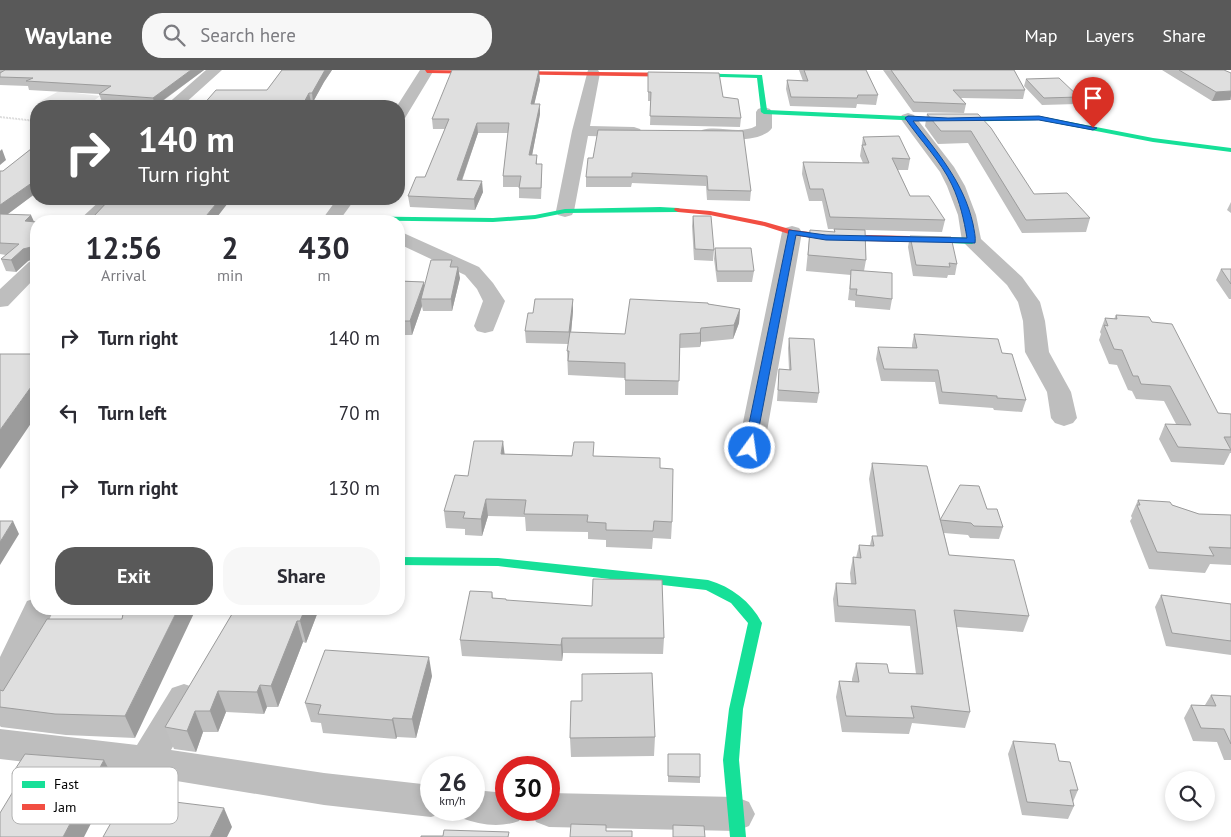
<!DOCTYPE html>
<style>
body{margin:0;font-family:"PT Sans",sans-serif;background:#f7f7f7;color:#2b2b33;height:100vh;display:flex;flex-direction:column;font-size:19px;white-space:nowrap}
*{box-sizing:border-box;margin:0}
p{font-size:16px;color:#7c7c81}
.icon{flex:none;width:28px;height:28px;fill:none;stroke:currentColor;stroke-width:2;stroke-linecap:round;stroke-linejoin:round}
.map{position:relative;flex:1;overflow:hidden}
.drawer{position:absolute;left:30px;top:145px;width:375px;height:400px;display:flex;flex-direction:column;background:#fff;border-radius:20px;box-shadow:0 2px 8px #0003}
.drawer>*{flex:none}
.top-card{position:absolute;left:30px;top:30px;width:375px;height:105px;border-radius:20px;box-shadow:0 2px 8px #0003;background:#595959;color:#fff;overflow:hidden}
.tools{position:absolute;left:1165px;top:701px;display:grid;gap:10px}
.tools a{display:grid;place-items:center;width:50px;height:50px;border-radius:50%;background:#fff;box-shadow:0 2px 8px #0003;font-size:25px}
.speed{position:absolute;left:420px;top:686px;display:flex;gap:10px;font-size:25px;font-weight:700;text-align:center}
.speed>*{display:grid;place-content:center;width:65px;height:65px;border-radius:50%;background:#fff;box-shadow:0 2px 8px #0003;line-height:1}
.speed small{font-size:12px;font-weight:400}
.speed .limit{border:8px solid #d22;background:#fff;color:#111}
.pin{position:absolute;display:grid;place-items:center;width:42px;height:42px;color:#fff;margin:-51px -21px;border-radius:50% 50% 50% 0;rotate:-45deg;box-shadow:0 0 5px #0007}
.pin .icon{rotate:45deg}
.me{position:absolute;width:55px;margin:-28px;rotate:14deg;stroke-linejoin:round;filter:drop-shadow(0 0 4px #0008)}
.turn{display:flex;align-items:center;gap:18px;height:105px;padding:0 25px;font-size:22px}
.turn .icon{width:65px;height:65px;stroke-width:2.5}
.turn b{display:block;font-size:35px;line-height:42px}
.eta{display:flex;justify-content:space-evenly;align-items:center;height:85px;text-align:center}
.eta b{font-size:30px;font-weight:800;line-height:35px}
.button{display:flex;gap:10px;margin-top:auto;padding:10px 25px}
.button a{flex:1;height:58px;border-radius:20px;background:#595959;color:#fff;font-size:20px;font-weight:800;line-height:58px;text-align:center}
.button a+a{background:#f7f7f7;color:#2b2b33}
ul{padding:0;list-style:none}
li{display:flex;align-items:center;gap:15px;height:75px;padding:0 25px}
li div{flex:1}
li b{display:block;font-size:19px}
li em{font-style:normal}
header{display:flex;align-items:center;gap:30px;box-sizing:border-box;height:70px;padding:0 25px;background:#595959;color:#fff}
header strong{font-size:24px}
nav{display:flex;gap:28px;margin-inline-start:auto;font-size:18px}
.search{width:350px;height:45px;background:#f7f7f7;display:flex;align-items:center;gap:12px;box-sizing:border-box;padding:0 18px;border-radius:20px;color:#7c7c81;font-size:19px}
.map>svg:first-child{display:block}
.green{fill:#ececec}
.lines{fill:none;stroke-linecap:round;stroke-linejoin:round}
.path{stroke:#b9b9b9;stroke-width:2;stroke-dasharray:0.5 1;stroke-linecap:butt}
.street{fill:#bebebe;fill-rule:evenodd}
.fast{fill:#16e098;fill-rule:evenodd}
.jam{fill:#f24e42;fill-rule:evenodd}
.wall{fill:#c0c0c0}
.shaded-wall{fill:#9c9c9c}
.building{fill:#dfdfdf;stroke:#9c9c9c}
.route{fill:#1a73e8;stroke:#114b97}
.key{fill:#fff;stroke:#b2b2b2;stroke-width:1}
.key-label{font-size:14px;fill:#000}
</style>
<header>
<strong>Waylane</strong>
<div class="search"><svg class="icon" aria-label="search" viewBox="0 0 24 24"><circle cx="10" cy="10" r="6"/><path d="M15 15l6 6"/></svg>Search here</div>
<nav><a>Map</a><a>Layers</a><a>Share</a></nav>
</header>
<div class="map">
<svg width="1231" height="767" viewBox="0 0 1231 767">
<rect width="100%" height="100%" fill="#fff"/>
<path class="green" d="M59,21l41,5 -13,10h-49l3,-2 -2,-2z"/>
<g class="lines">
<path class="path" d="M0,47l36,4"/>
<path class="street" d="M0,0h10l-5,5 -5,1z
M206,0h16l-40,36h-17z
M420,0h14l-29,48 -6,2v-14h-2z
M588,0h10l2,3 -10,53 44,1 6,2 2,3 -2,3 -6,2 -46,-1 -14,75 -2,4 -7,2 -7,-2 -2,-4 16,-80z
M764,37l6,2 2,3v16c-10,15 -53,13 -70,8l-2,-3 2,-3c17,-5 38,5 54,-4v-14l2,-3z
M908,43l6,2 40,52 11,19 11,29 5,24 41,38 18,25 5,19 4,31 22,40 6,26 -4,5 -9,3 -9,-3 -4,-5 -4,-26 -22,-40 -2,-31 -5,-19 -11,-17 -45,-44 -4,-26 -11,-29 -7,-14 -40,-54 2,-3z
M102,129h20l-24,22h-20z
M337,129h18l-16,22h-18z
M792,156l7,2 3,4 -36,205 -11,27 -9,2 -9,-2 -4,-6 7,-21 42,-205 3,-4z
M399,161l80,36 14,16 12,18 -12,30 -8,2 -8,-2 -3,-5 9,-25 -6,-12 -12,-14 -66,-31z
M36,190v17l-28,29 -8,1v-18l29,-27z
M36,528v11h18l-21,47 -21,40 -12,4v-43l27,-56z
M184,614l12,4 5,10 -30,52 153,23 107,12v25h14l-1,3 -13,4 -107,-12 -178,-29 -146,-17v-30l137,16 35,-57z
M474,720l32,3v17h18l-5,11c-19,7 -39,4 -58,-3l-4,-8h17z
M549,723l187,4 13,5 6,12 -6,12 -13,5 -187,-4 -13,-5 -6,-12h19z"/>
<path class="fast" d="M687,3l75,2 5,35 181,8 91,-2 114,22 78,10v4l-78,-10 -114,-22 -91,2 -184,-8 -3,-2 -4,-34 -72,-2 -1,-1z
M660,137l18,1 4,2 -4,2 -113,1 -30,6 -42,3 -159,-2 -4,-2 4,-2 159,2 42,-3 30,-6z
M909,166l63,2 4,3 -4,3 -66,-3v-4z
M399,487l99,1 210,22c24,7 42,21 54,43l-19,86 -4,51 7,77h-16l-7,-77 6,-51 19,-86 -17,-20 -25,-13 -208,-24 -99,-1z"/>
<path class="jam" d="M425,0l262,3 3,2 -3,2 -260,-4z
M675,138l35,3 55,11 28,8 33,4 83,2 4,3 -4,3 -83,-2 -34,-5 -28,-9 -54,-11 -32,-3 -4,-2z"/>
</g>
<path class="wall" d="M204,0l-48,36 -54,-4 -3,-8 -70,-4 -1,-4 -28,-1v-12z
M282,0h50l-8,12 -11,20h-2l-44,-12z
M799,0h67l12,25 -2,10 -19,-1 -1,4 -66,-2 -4,-17 1,-9 16,1z
M883,0h131l11,20 -2,9 -62,-1 5,6 -2,9 -51,-1z
M1162,0h62l7,3v27h-1l-18,1z
M648,2l75,25 18,21 -1,9 -90,-2 1,-24h-3z
M1026,9l53,18 -2,7 -35,1 -18,-19z
M540,10l-6,24 6,10 -8,41h5v9l5,11 -1,24 -22,-1v-11h-16v-11l5,-43h-30l-16,48 21,11 -8,18 -65,-3 -2,-11 17,-19 20,-48h-12l-1,-10z
M927,44h51l56,80 56,24 -4,14 -64,1 -54,-90 -30,1 -13,-18z
M598,60l153,61 -1,10 -43,-1 -1,-14 -74,-3 -1,4h-45v-10l7,-19z
M863,67l47,22 -2,11h-10l12,26 35,24 -3,12 -77,-2 1,30 -2,11 28,28 -2,11 -35,-3v-6l-7,-1 3,-25 -45,-4 4,-41 24,2v-3h-6l-6,-28h-13l-7,-27 1,-12 60,1 -3,-7z
M36,75v48l-28,21 28,8v47l-3,-8v-2l-5,2 -12,11 -10,-1 -5,-12 5,-4 -6,-1v-83h3z
M1231,132v11l-4,-3z
M693,146l21,34 -1,11 -19,-1 -2,-34z
M910,166l47,28 -2,11h-7l-1,3 -34,-2 -5,-29z
M715,178l39,23 -2,11h-35l-3,-23z
M452,190v7l8,11 -8,33h-29l-1,-5 -10,29h-7l-2,5h-4v-59l25,1v5z
M1221,199h10v30h-2l-13,-19z
M708,234l32,5 -1,14 -6,16 -32,3 -1,5 -20,1 -2,47h-53v-17l-57,-3 -1,-24 1,-7 -42,-1 -1,-12 48,-20 -2,21 54,2z
M1116,245l36,7 66,91 13,1v39h-1l-6,12 -53,-3 -12,-23 6,-15h11l-12,-23 -28,-2 -4,-8 -4,-1 -11,-25 -8,-1 -10,-24 2,-6 -1,-2 5,-14 9,1z
M914,264l88,19 24,47 -4,12 -28,-2 -1,-2 -54,-4 -4,-22 -54,-1 -5,-22 2,-12 34,1v-3z
M789,268l30,55 -2,10 -40,-2 2,-32 10,1 -1,-22z
M504,384l90,2 66,12 12,54 -1,17 -18,-1 -1,11 -46,-2v-7l-18,-1v-7l-62,-1 -1,-14 -37,-1 -6,20 -17,-1v-6l-19,-1 -2,-17z
M872,393l68,56 47,-10 16,18 -4,12 -29,-1 -2,-3 -24,-2 5,22 80,61 -6,16 -66,-5 13,85 -5,16 -53,-5 -3,11 -67,-2 -6,-35 3,-16 13,1v-3l4,-16 33,10 27,1 -6,-48 -75,-4 -2,-23 3,-16 15,1 -1,-11 3,-16 3,1 3,-13h11l2,-9h5l-8,-57z
M1138,430l34,5 27,9 32,1v50l-21,-1 -5,9 -56,-4 -19,-48 2,-3 -1,-2z
M492,522l1,6 13,2 158,38 -1,16 -100,-1 -1,8 -100,-5 -2,-16z
M1161,525l70,9v51l-65,-9 -11,-39z
M209,539h10l-3,3z
M235,539h84l-13,34 -3,-1 -25,65h-11l-3,7 -38,-2 -8,20h-15l-7,20 -22,-3 -9,-22z
M122,549l13,119 -69,-3 -65,-8 -1,-1v-36l3,1z
M432,606l-16,62 -19,-1 -1,2 -73,-6 -2,-10 -10,-1 -6,-19z
M1211,625l20,1v64h-7l-7,-18 -24,-1 -9,-23 7,-13h14z
M582,631l73,36 -1,19 -83,1 -1,-19z
M1013,671l46,20 19,29 -5,12 1,4 -6,13 -46,-4 -14,-61z
M668,684l32,23v6l-32,-1z
M12,704l102,5 -96,4z"/>
<path class="shaded-wall" d="M191,0h13l-49,36 -2,-8z
M325,0h7l-8,12 -11,20 -1,-9z
M539,0l1,10 -8,34 -1,-10z
M1231,21v5l-1,4 -18,1 4,-9z
M309,23l2,9 -2,4h-7z
M540,34v10l-10,52 -1,-11z
M477,53l1,10 -20,58 -1,-11z
M2,79l4,11 -6,5v-14z
M36,110v13l-35,26 -1,6v-20z
M482,111l1,11 -8,18 -1,-11z
M220,129h7l1,4 -14,18h-12z
M31,145l5,11 -11,-5z
M31,177l4,11 -7,3 -12,11 -5,-12 12,-11z
M458,197l2,11 -8,33 -1,-12z
M424,212l1,13 -4,4 1,7 -10,29 -2,-14z
M573,229v12l-3,33 -1,-12z
M740,239l-1,14 -6,16 1,-14z
M403,251l2,14 -2,5 -2,-14z
M701,258v14l-1,5v-14z
M36,310v36l-36,53v-39z
M402,368l3,18 -6,28v-31z
M503,371l2,16 -4,-3z
M486,429l2,17 -6,20 -1,-17z
M13,451l6,13 -19,31v-23z
M178,539h18l-61,129 -10,-22z
M305,539h14l-13,34 -6,-22z
M297,551l6,21 -25,65 -7,-21z
M562,568l1,15 -1,8 -1,-16z
M429,587l3,19 -16,62 -4,-19z
M260,615l7,22 -3,7 -7,-22z
M218,621l8,21 -8,20 -8,-21z
M195,641l8,21 -7,20 -9,-21z
M393,648l4,19 -1,2 -4,-19z
M104,690l10,19 -30,58h-21z
M224,738l8,19 -5,10h-17z"/>
<path class="building" d="M5,0h186l-38,28 -54,-4 12,-8 -85,-5 7,-3 -33,-1v-4z
M282,0h43l-13,23h-3l-7,13h-100l14,-16h51z
M452,0h87l-8,34h9l-11,51h8l-1,9h6l-1,24h-22l2,-12h-18l6,-53h-32l-20,57 25,1 -8,18 -66,-3 8,-19h9l24,-58h-17z
M804,0h62l12,25h-20l-1,3 -66,-1 -4,-17 21,1z
M891,0h123l11,20h-72l13,14 -52,-2z
M1179,0h45l7,3v18l-15,1z
M648,2l71,1 4,24 15,2 3,19 -91,-2 1,-24h-3z
M1059,8l20,19 -35,1 -18,-19z
M927,44h51l13,14 43,66 33,-1 23,25 -64,2 -55,-89h-30z
M598,60l145,1 8,60 -43,-1 -1,-14 -75,-3v4h-46l2,-19h5z
M899,66l11,23 -18,-1 18,38h19l16,24 -115,-3 -7,-28h-13l-7,-27 66,1 -7,-18h4l-3,-8z
M36,75v35l-36,25v-34h3z
M110,129h110l-18,22h-124l4,-5 11,1z
M0,144l31,1 -6,6 11,1v39h-3v-13l-2,-1 -8,2 -12,11 -10,-1 18,-15 -19,-1z
M693,146h18l3,34 -19,-1z
M834,159l31,1 1,30 -58,-5 2,-25 25,2z
M910,166l41,1 6,27 -8,-1 1,4 -34,-2z
M715,178h36l3,23h-37z
M431,190h21l-2,7h8l-7,32h-30z
M1221,199h10v15z
M851,200l41,3v26l-36,-4 1,-6h-7z
M399,211l25,1 -14,39h-7l-2,5h-2z
M535,229h38l-4,33 -44,-1 3,-18h5z
M630,229l78,4v1l32,5 -6,16 -33,3 -1,5 -20,1 -1,47 -54,-1v-17l-57,-2 1,-10h-2l3,-19 55,2z
M1116,245l33,2 3,5 20,2 46,89 13,1v23h-7l7,13 -53,-3 -13,-23 26,1 -21,-39 -29,-2 -3,-8h-5l-11,-26 -8,-1 -10,-24 4,1 -3,-8 12,1z
M914,264l84,5 4,14 10,1 14,46 -29,-2v-2l-55,-4 -4,-22 -54,-1 -6,-22 39,1z
M789,268l25,1 5,54 -41,-3 1,-21 12,1z
M0,284h36v26l-36,50z
M399,368h3l-3,15z
M474,371h29l-2,13 71,2 2,-14h20l-1,14 67,2v10l13,1 -1,53 -18,-1 -1,10 -47,-1v-7l-19,-1 1,-7 -64,-1 2,-14 -40,-1 -5,20 -18,-1 2,-6 -21,-1 11,-36 13,1z
M872,393l55,3 22,89 65,5 15,56 -75,-6 16,102 -59,-6 3,12 -68,-2 -7,-35 20,1 -3,-19 31,1 2,9 34,1 -8,-64 -77,-4 -2,-23 20,1 -3,-27 8,1 -2,-13 15,1 -2,-10h11z
M960,415l19,1 8,23h10l6,18 -29,-1 -3,-3 -31,-3z
M1138,430l32,2 2,3 27,9 32,1v33l-22,-1 5,9 -57,-4 -20,-47h3z
M0,451h13l-13,21z
M593,509l69,1 2,58h-102l-1,7 -101,-5 10,-49 22,1v6l14,1v1l86,6z
M1161,525l70,9v37l-59,-8z
M124,539h54l-53,107 -70,-2 -55,-7v-17l3,1 44,-72h75z
M235,539h70l-5,12h-3l-26,65 -11,-1 -3,7 -39,-1 -8,20h-15l-8,20 -22,-4z
M325,580l104,7 -17,62 -19,-1 -1,2 -74,-6 3,-9 -16,-2z
M652,603l3,64 -85,1 1,-37h11v-27z
M1211,625l20,1v48l-7,-15 -23,-1 -10,-23 25,1z
M1013,671l42,3 4,17 11,1 8,28h-8l4,16 -47,-4z
M25,684l79,6 -41,77h-63v-24l23,-38 -11,-1z
M668,684h32v23l-32,-1z
M126,726l98,12 -14,29h-107z
M571,754l35,1v6h26v6h-62z
M673,755l31,1 1,11h-32z
M444,760l65,2 -1,5h-87v-1h22z"/>
<path class="route" d="M1039,46l58,12 -4,2 -54,-10 -126,1c25,32 51,62 60,103 1,6 3,13 2,19l-149,-3 -30,-5 -41,213 -1,2h-8l-2,-2 45,-218 37,5 141,3c-3,-18 -7,-36 -15,-53 -11,-24 -32,-45 -47,-67l3,-2 40,2z"/>
<rect x="12" y="697" width="166" height="57" rx="8" class="key"/>
<rect x="22" y="711" width="23" height="7" fill="#16e098"/>
<rect x="22" y="734" width="23" height="6" fill="#f24e42"/>
<g class="key-label">
<text x="54" y="719">Fast</text>
<text x="54" y="742">Jam</text>
</g>
</svg>
<div class="tools">
<a><svg class="icon" aria-label="search" viewBox="0 0 24 24"><circle cx="10" cy="10" r="6"/><path d="M15 15l6 6"/></svg></a>
</div>
<div class="speed"><div>26<small>km/h</small></div><div class="limit">30</div></div>
<div class="pin" style="left:1093px;top:58px;background:#d93025"><svg class="icon" aria-label="arrive" viewBox="0 0 24 24"><path d="M6 21V4h12l-3 4 3 4H6"/></svg></div>
<svg class="me" style="left:750px;top:378px" viewBox="-20 -20 40 40"><circle r="17" fill="#1a73e8" stroke="#fff" stroke-width="3"/><path d="M0-11L8 9 0 5-8 9z" fill="#fff"/></svg>
<div class="top-card">
<div class="turn"><svg class="icon" aria-label="right" viewBox="0 0 24 24"><path d="M7 20v-9h11M14 6l5 5-5 5"/></svg><div><b>140 m</b>Turn right</div></div>
</div>
<section class="drawer">
<div class="eta">
<div><b>12:56</b><p>Arrival</p></div>
<div><b>2</b><p>min</p></div>
<div><b>430</b><p>m</p></div>
</div>
<ul>
<li><svg class="icon" aria-label="right" viewBox="0 0 24 24"><path d="M7 20v-9h11M14 6l5 5-5 5"/></svg><div><b>Turn right</b></div><em>140 m</em></li>
<li><svg class="icon" aria-label="left" viewBox="0 0 24 24"><path d="M17 20v-9H6M10 6l-5 5 5 5"/></svg><div><b>Turn left</b></div><em>70 m</em></li>
<li><svg class="icon" aria-label="right" viewBox="0 0 24 24"><path d="M7 20v-9h11M14 6l5 5-5 5"/></svg><div><b>Turn right</b></div><em>130 m</em></li>
</ul>
<div class="button"><a>Exit</a><a>Share</a></div>
</section>
</div>
